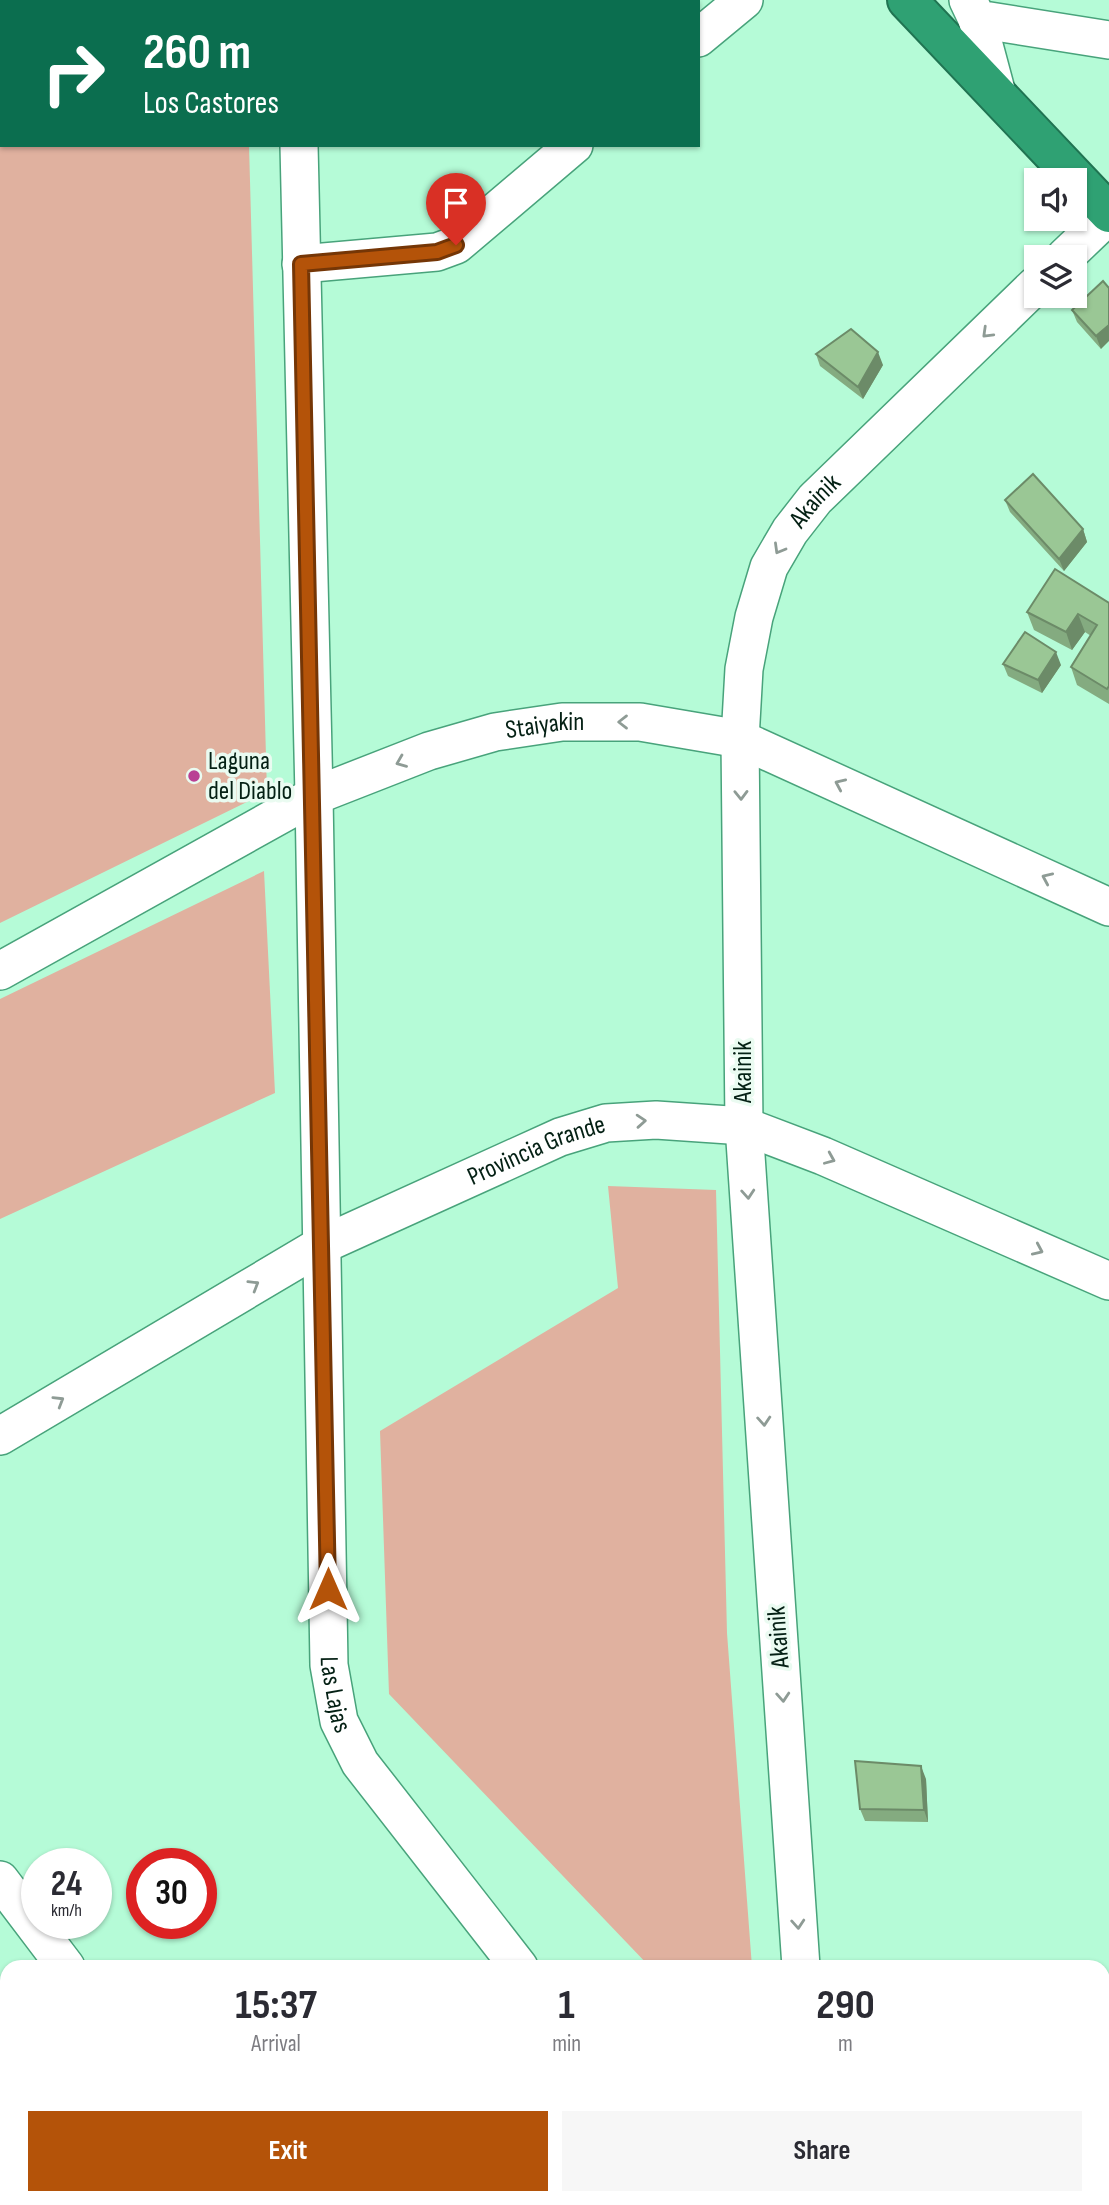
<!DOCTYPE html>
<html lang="en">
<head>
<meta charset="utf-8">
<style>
	body { margin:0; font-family:"Sofia Sans Condensed",sans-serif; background:#f7f7f7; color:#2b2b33; height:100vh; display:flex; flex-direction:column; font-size:26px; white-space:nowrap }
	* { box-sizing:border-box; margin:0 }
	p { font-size:23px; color:#7c7c81 }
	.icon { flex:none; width:38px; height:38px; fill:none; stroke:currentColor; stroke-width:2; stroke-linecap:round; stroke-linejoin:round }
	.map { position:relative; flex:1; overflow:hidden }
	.sheet { position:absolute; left:0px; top:1960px; width:1110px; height:245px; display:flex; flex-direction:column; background:#fff; border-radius:21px 21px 0 0; box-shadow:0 2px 5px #0004 }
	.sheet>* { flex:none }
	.top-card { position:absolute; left:0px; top:0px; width:700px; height:147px; box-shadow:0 2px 5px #0004; background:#0b6e4f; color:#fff; overflow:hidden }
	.tools { position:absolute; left:1024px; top:168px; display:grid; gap:14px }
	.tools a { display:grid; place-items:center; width:63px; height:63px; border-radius:0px; background:#fff; box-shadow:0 2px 5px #0004; font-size:35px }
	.speed { position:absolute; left:21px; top:1848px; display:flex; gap:14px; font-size:35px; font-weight:700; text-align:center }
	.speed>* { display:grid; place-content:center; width:91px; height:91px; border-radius:50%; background:#fff; box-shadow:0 2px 5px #0004; line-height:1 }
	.speed small { font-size:18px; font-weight:400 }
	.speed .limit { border:10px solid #d22; background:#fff; color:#111 }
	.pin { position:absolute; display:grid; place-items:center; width:60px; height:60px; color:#fff; margin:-72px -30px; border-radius:50% 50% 50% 0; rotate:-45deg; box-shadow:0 0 7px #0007 }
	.pin .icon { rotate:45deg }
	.me { position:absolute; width:77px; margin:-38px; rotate:0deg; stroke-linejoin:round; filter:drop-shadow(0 0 5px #0008) }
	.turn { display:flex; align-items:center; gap:24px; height:147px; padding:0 28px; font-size:32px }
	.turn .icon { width:91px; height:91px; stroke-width:2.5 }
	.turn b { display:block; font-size:49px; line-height:60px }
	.eta { display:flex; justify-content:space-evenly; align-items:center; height:119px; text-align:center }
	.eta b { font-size:42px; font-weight:700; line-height:49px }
	.cta { display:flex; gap:14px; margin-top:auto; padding:14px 28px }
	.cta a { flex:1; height:80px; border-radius:0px; background:#b45309; color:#fff; font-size:28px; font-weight:700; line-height:80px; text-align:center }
	.cta a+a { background:#f7f7f7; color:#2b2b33 }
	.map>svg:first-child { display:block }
	.green { fill:#e0b19f }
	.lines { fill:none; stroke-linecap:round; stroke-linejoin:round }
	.street-casing { stroke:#48a37b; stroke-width:40 }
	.highway-casing { stroke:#207452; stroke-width:42 }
	.street { stroke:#fff; stroke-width:37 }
	.highway { stroke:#2fa173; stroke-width:38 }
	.wall { fill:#84ab80 }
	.shaded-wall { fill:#6c8b68 }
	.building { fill:#9ac795; stroke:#6c8b68; stroke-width:2 }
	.oneway { stroke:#8e9b95 }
	.route-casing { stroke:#753606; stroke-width:18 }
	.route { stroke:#b45309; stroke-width:12 }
	.poi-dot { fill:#b94094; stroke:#eafbf1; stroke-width:2.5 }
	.labels { text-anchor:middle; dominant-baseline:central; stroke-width:7; stroke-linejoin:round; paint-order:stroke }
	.street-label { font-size:26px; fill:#042014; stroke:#eafbf1 }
	.poi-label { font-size:26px; fill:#042014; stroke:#eafbf1; text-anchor:start }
</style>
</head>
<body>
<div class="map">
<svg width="1109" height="2205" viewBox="0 0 1109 2205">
	<rect width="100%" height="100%" fill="#b5fbd7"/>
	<path class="green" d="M0 0H245L2 2V145H249L267 792 0 923Z
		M264 871 275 1093 0 1219V999Z
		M608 1186 716 1190 727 1633 752 1967H650L389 1694 380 1431 618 1288Z
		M428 2198H661L666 2205H433Z"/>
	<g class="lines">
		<defs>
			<g id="street">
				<path d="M296 0V2"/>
				<path d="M968 0 977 19 1109 40"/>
				<path d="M977 19 997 94"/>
				<path d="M698 38 744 0"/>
				<path id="s1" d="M299 145 314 796 329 1665 339 1721 360 1763 519 1967"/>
				<path d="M1065 257 1109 215"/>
				<path d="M301 264 437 252 456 245 574 145"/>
				<path id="s2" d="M0 971 314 796 429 751 495 732 562 722H640L740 739 1109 907"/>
				<path id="s3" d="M0 1436 322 1245 560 1137 606 1123 656 1120 744 1126 823 1156 1109 1281"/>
				<path d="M0 1880 66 1967"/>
				<path id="s4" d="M801 1967 744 1126 740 739 744 669 754 617 769 567 790 531 815 499 1036 285"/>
				<path d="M240 2198 246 2205"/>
				<path d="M700 2198 706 2205"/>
				<path d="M801 2205 803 2198"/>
			</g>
			<path id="highway" d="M907 0 1109 213"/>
		</defs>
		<use href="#street" class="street-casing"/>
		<use href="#highway" class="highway-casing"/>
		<use href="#street" class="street"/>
		<use href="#highway" class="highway"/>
	</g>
	<path class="wall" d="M1109 288 1101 349 1077 322 1072 310Z
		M816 354 883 365 863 399 820 366Z
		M1005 500 1083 529 1087 542 1064 571 1010 512Z
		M1109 603V704L1077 685 1071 667 1091 636 1085 632 1072 650 1034 630 1027 612Z
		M1003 664 1061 665 1042 693 1008 676Z
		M926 1779 928 1822 865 1821 860 1809Z"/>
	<path class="shaded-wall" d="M1109 325V341L1101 349 1096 336Z
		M878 352 883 365 863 399 858 387Z
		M1083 529 1087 542 1064 571 1059 559Z
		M1078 614 1085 632 1072 650 1066 632Z
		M1056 652 1061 665 1042 693 1038 680Z
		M921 1766 926 1779 928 1822 924 1810Z"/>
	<path class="building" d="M1103 281 1109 288V325L1096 336 1072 310Z
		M851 329 878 352 858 387 816 354Z
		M1033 474 1083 529 1059 559 1005 500Z
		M1055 569 1109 603V686L1107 689 1071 667 1097 625 1078 614 1066 632 1027 612Z
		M1025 632 1056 652 1038 680 1003 664Z
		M855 1761 921 1766 924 1810 860 1809Z"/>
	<defs><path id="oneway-chevron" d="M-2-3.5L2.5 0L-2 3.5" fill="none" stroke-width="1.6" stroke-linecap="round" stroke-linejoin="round" transform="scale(1.75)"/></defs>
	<g class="oneway">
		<use href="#oneway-chevron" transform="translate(987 333) rotate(136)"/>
		<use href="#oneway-chevron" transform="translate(779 549) rotate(120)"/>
		<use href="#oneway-chevron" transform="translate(623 722) rotate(-180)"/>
		<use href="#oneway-chevron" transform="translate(401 762) rotate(158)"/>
		<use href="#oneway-chevron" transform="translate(840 784) rotate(-156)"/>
		<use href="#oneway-chevron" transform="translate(741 795) rotate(89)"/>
		<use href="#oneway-chevron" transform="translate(1047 878) rotate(-156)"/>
		<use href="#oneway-chevron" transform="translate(641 1121) rotate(-4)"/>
		<use href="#oneway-chevron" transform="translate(830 1159) rotate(23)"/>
		<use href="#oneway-chevron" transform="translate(748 1194) rotate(86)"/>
		<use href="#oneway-chevron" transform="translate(1038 1250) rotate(24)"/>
		<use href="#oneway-chevron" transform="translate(254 1285) rotate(-31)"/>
		<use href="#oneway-chevron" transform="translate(59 1401) rotate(-31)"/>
		<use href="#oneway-chevron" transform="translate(764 1421) rotate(86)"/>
		<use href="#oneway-chevron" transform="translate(783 1697) rotate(86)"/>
		<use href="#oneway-chevron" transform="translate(798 1924) rotate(86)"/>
	</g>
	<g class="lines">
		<defs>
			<path id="route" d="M328 1589 301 264 437 252 456 245"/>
		</defs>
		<use href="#route" class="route-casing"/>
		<use href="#route" class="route"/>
	</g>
	<circle class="poi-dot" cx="194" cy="776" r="7"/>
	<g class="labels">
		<g class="street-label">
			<text stroke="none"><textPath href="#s4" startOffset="1486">Akainik</textPath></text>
			<text stroke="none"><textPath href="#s2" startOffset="602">Staiyakin</textPath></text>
			<text transform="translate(743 1072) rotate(-90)">Akainik</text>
			<text stroke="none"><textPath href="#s3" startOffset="609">Provincia Grande</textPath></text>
			<text transform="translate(779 1637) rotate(-94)">Akainik</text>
			<text stroke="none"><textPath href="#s1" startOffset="1550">Las Lajas</textPath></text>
		</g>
		<g class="poi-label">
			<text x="208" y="761">Laguna<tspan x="208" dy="30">del Diablo</tspan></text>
		</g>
	</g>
</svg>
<div class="tools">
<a><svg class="icon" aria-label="sound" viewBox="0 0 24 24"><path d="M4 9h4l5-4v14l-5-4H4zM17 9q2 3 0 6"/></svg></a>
<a><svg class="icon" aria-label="layers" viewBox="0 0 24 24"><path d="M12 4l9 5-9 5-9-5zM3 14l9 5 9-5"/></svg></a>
</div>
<div class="speed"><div>24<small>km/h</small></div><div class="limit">30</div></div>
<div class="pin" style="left:456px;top:245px;background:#d93025"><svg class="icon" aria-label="arrive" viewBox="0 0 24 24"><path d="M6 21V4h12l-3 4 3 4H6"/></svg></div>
<svg class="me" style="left:328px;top:1589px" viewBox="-20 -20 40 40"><path d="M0-17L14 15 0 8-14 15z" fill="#b45309" stroke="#fff" stroke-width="4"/></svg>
<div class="top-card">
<div class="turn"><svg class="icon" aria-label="right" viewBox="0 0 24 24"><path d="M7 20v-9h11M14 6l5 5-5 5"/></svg><div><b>260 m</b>Los Castores</div></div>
</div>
<section class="sheet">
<div class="eta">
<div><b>15:37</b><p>Arrival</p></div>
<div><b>1</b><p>min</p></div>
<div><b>290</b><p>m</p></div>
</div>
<div class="cta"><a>Exit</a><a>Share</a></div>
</section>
</div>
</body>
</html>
